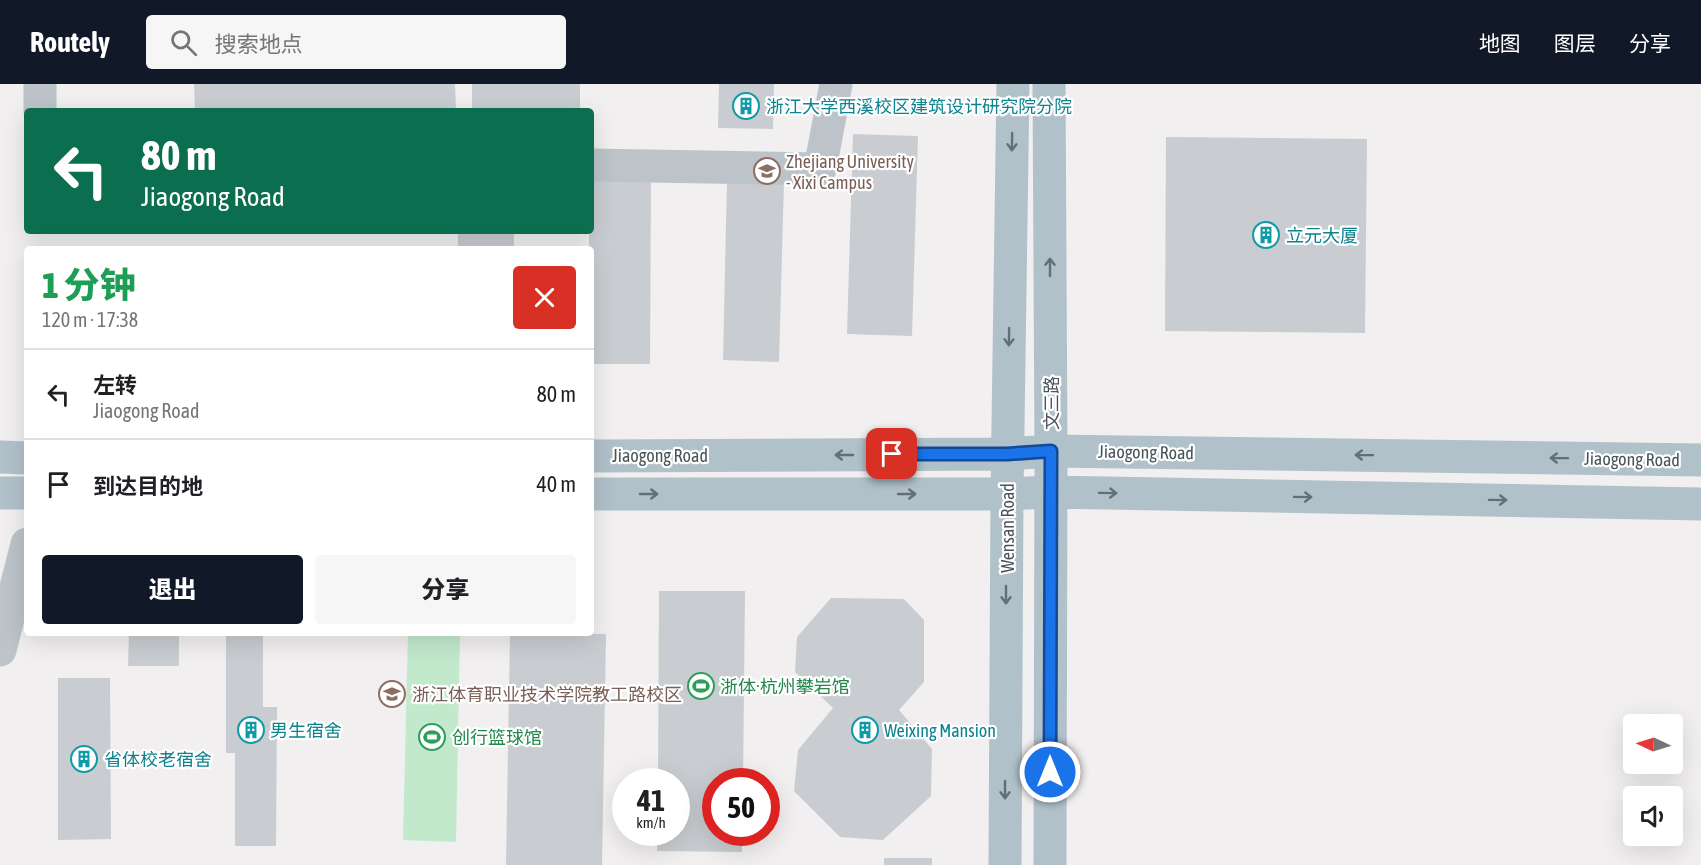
<!DOCTYPE html>
<html lang="zh">
<head>
<meta charset="utf-8">
<style>
	body { margin:0; font-family:"Asap Condensed","Noto Sans SC",sans-serif; background:#f6f6f6; color:#202124; height:100vh; display:flex; flex-direction:column; font-size:22px; white-space:nowrap }
	* { box-sizing:border-box; margin:0 }
	p { font-size:20px; color:#757577 }
	.icon { flex:none; width:33px; height:33px; fill:none; stroke:currentColor; stroke-width:2; stroke-linecap:round; stroke-linejoin:round }
	.map { position:relative; flex:1; overflow:hidden }
	.drawer { position:absolute; left:24px; top:162px; width:570px; height:390px; display:flex; flex-direction:column; background:#fff; border-radius:6px; box-shadow:0 6px 24px #0002 }
	.drawer>* { flex:none }
	.top-card { position:absolute; left:24px; top:24px; width:570px; height:126px; border-radius:6px; box-shadow:0 6px 24px #0002; background:#0b6e4f; color:#fff; overflow:hidden }
	.needle { width:39px; rotate:274deg }
	.tools { position:absolute; left:1623px; top:630px; display:grid; gap:12px }
	.tools a { display:grid; place-items:center; width:60px; height:60px; border-radius:6px; background:#fff; box-shadow:0 6px 24px #0002; font-size:30px }
	.speed { position:absolute; left:612px; top:684px; display:flex; gap:12px; font-size:30px; font-weight:700; text-align:center }
	.speed>* { display:grid; place-content:center; width:78px; height:78px; border-radius:50%; background:#fff; box-shadow:0 6px 24px #0002; line-height:1 }
	.speed small { font-size:15px; font-weight:400 }
	.speed .limit { border:9px solid #d22; background:#fff; color:#111 }
	.pin { position:absolute; display:grid; place-items:center; width:51px; height:51px; color:#fff; margin:-26px; border-radius:12px; box-shadow:0 3px 9px #0006 }
	.me { position:absolute; width:66px; margin:-33px; rotate:0deg; stroke-linejoin:round; filter:drop-shadow(0 0 4px #0008) }
	.turn { display:flex; align-items:center; gap:21px; height:126px; padding:0 18px; font-size:27px }
	.turn .icon { width:78px; height:78px; stroke-width:2.5 }
	.turn b { display:block; font-size:42px; line-height:51px }
	.round { display:grid; place-items:center; flex:none; width:63px; height:63px; border-radius:6px; background:#f6f6f6 }
	.head { display:flex; align-items:center; justify-content:space-between; height:102px; padding:0 18px }
	h1 { font-size:36px; font-weight:800; line-height:45px; color:#1e9e55 }
	.action { display:flex; gap:12px; margin-top:auto; padding:12px 18px }
	.action a { flex:1; height:69px; border-radius:6px; background:#111827; color:#fff; font-size:24px; font-weight:800; line-height:69px; text-align:center }
	.action a+a { background:#f6f6f6; color:#202124 }
	ul { padding:0; list-style:none }
	li { display:flex; align-items:center; gap:18px; height:90px; padding:0 18px; border-top:2px solid #e0e0e0 }
	li div { flex:1 }
	li b { display:block; font-size:22px }
	li em { font-style:normal }
	header { display:flex; align-items:center; gap:36px; box-sizing:border-box; height:84px; padding:0 30px; background:#111827; color:#fff }
	header strong { font-size:28px }
	nav { display:flex; gap:33px; margin-inline-start:auto; font-size:21px }
	.search { width:420px; height:54px; background:#f6f6f6; display:flex; align-items:center; gap:15px; box-sizing:border-box; padding:0 21px; border-radius:6px; color:#757577; font-size:22px }
	.map>svg:first-child { display:block }
	.green { fill:#c2e9cc }
	.building { fill:#c9ccd0 }
	.lines { fill:none; stroke-linecap:round; stroke-linejoin:round }
	.minor { stroke:#bcc4c9; stroke-width:33 }
	.major { stroke:#b1c1ca; stroke-width:33 }
	.oneway { stroke:#636f75 }
	.route-casing { stroke:#114b97; stroke-width:15 }
	.route { stroke:#1a73e8; stroke-width:10 }
	.labels { text-anchor:middle; dominant-baseline:central; stroke-width:4.5; stroke-linejoin:round; paint-order:stroke }
	.culture-label { font-size:18px; fill:#0d838f; stroke:#fff; text-anchor:start }
	.education-label { font-size:18px; fill:#785e54; stroke:#fff; text-anchor:start }
	.street-label { font-size:18px; fill:#495459; stroke:#fff }
	.leisure-label { font-size:18px; fill:#27864d; stroke:#fff; text-anchor:start }
</style>
</head>
<body>
<header>
<strong>Routely</strong>
<div class="search"><svg class="icon" aria-label="search" viewBox="0 0 24 24"><circle cx="10" cy="10" r="6"/><path d="M15 15l6 6"/></svg>搜索地点</div>
<nav><a>地图</a><a>图层</a><a>分享</a></nav>
</header>
<div class="map">
<svg width="1701" height="781" viewBox="0 0 1701 781">
	<rect width="100%" height="100%" fill="#f1efef"/>
	<path class="green" d="M408 549H460L456 758 403 756Z"/>
	<path class="building" d="M194 0H455L456 27H195Z
		M472 0H580V27H472Z
		M719 0H774L773 45 718 44Z
		M853 50 918 52 912 252 847 250Z
		M1166 53 1367 55 1365 249 1165 247Z
		M591 94H651L650 280H591V165H589V147H591Z
		M727 96 784 97 779 278 723 276Z
		M458 147H514V165H458Z
		M659 507H745L743 698H716V748H742V768L657 767V748H676V698H658Z
		M831 514 904 515 924 536V598L899 626 932 665 931 712 883 756 840 753 794 707 798 666 833 624 795 588 797 553Z
		M129 549H179V582H128Z
		M226 549H263V623H277L276 762H235V669H226Z
		M510 549 606 550 602 781H506Z
		M58 594H110L111 755 58 756Z
		M884 774H932V781H884Z"/>
	<g class="lines">
		<path class="minor" d="M40 27V0
			M591 81 820 85 836 0
			M0 566 27 460"/>
		<path class="major" d="M1049 0 1051 367 1050 781
			M591 372 1007 370 1051 367 1701 376
			M0 373 27 374
			M0 409H27
			M591 410H1007L1050 408 1701 420
			M1005 781 1007 410 1013 0"/>
	</g>
	<defs><path id="oneway-shaft" d="M-6 0H5M1.5-3L5.5 0L1.5 3" fill="none" stroke-width="1.6" stroke-linecap="round" stroke-linejoin="round" transform="scale(1.5)"/></defs>
	<g class="oneway">
		<use href="#oneway-shaft" transform="translate(1012 58) rotate(91)"/>
		<use href="#oneway-shaft" transform="translate(1050 183) rotate(-90)"/>
		<use href="#oneway-shaft" transform="translate(1009 253) rotate(91)"/>
		<use href="#oneway-shaft" transform="translate(844 371) rotate(180)"/>
		<use href="#oneway-shaft" transform="translate(1364 371) rotate(-179)"/>
		<use href="#oneway-shaft" transform="translate(1559 374) rotate(-179)"/>
		<use href="#oneway-shaft" transform="translate(1108 409) rotate(1)"/>
		<use href="#oneway-shaft" transform="translate(649 410)"/>
		<use href="#oneway-shaft" transform="translate(907 410)"/>
		<use href="#oneway-shaft" transform="translate(1303 413) rotate(1)"/>
		<use href="#oneway-shaft" transform="translate(1498 416) rotate(1)"/>
		<use href="#oneway-shaft" transform="translate(1006 511) rotate(90)"/>
		<use href="#oneway-shaft" transform="translate(1005 706) rotate(90)"/>
	</g>
	<g class="lines">
		<defs>
			<path id="route" d="M892 370H1007L1051 367 1050 688"/>
		</defs>
		<use href="#route" class="route-casing"/>
		<use href="#route" class="route"/>
	</g>
	<defs>
		<symbol id="building-ring" viewBox="-11 -11 22 22"><circle r="9.5" fill="#fff" stroke="#0f9aa8" stroke-width="1.5"/><path d="M-4-6H4V6H1V3H-1V6H-4ZM-2.5-4.3h1.7v1.8h-1.7ZM.8-4.3h1.7v1.8H.8ZM-2.5-1h1.7V.8h-1.7ZM.8-1h1.7V.8H.8Z" fill="#0f9aa8"/></symbol>
		<symbol id="university-ring" viewBox="-11 -11 22 22"><circle r="9.5" fill="#fff" stroke="#8d6e63" stroke-width="1.5"/><path d="M0-5L7-2L0 1L-7-2ZM-4 1L0 2.5L4 1V4Q0 6-4 4Z" fill="#8d6e63"/></symbol>
		<symbol id="stadium-ring" viewBox="-11 -11 22 22"><circle r="9.5" fill="#fff" stroke="#2e9e5b" stroke-width="1.5"/><path d="M0-5a6.5 5 0 1 0 0 10a6.5 5 0 1 0 0-10ZM-3.5-1.8h7v3.6h-7Z" fill="#2e9e5b"/></symbol>
		<symbol id="school-ring" viewBox="-11 -11 22 22"><circle r="9.5" fill="#fff" stroke="#8d6e63" stroke-width="1.5"/><path d="M0-5L7-2L0 1L-7-2ZM-4 1L0 2.5L4 1V4Q0 6-4 4Z" fill="#8d6e63"/></symbol>
	</defs>
	<g fill-rule="evenodd">
		<use href="#building-ring" x="731" y="7" width="30" height="30"/>
		<use href="#university-ring" x="752" y="72" width="30" height="30"/>
		<use href="#building-ring" x="1251" y="136" width="30" height="30"/>
		<use href="#stadium-ring" x="686" y="587" width="30" height="30"/>
		<use href="#school-ring" x="377" y="595" width="30" height="30"/>
		<use href="#building-ring" x="236" y="631" width="30" height="30"/>
		<use href="#building-ring" x="850" y="631" width="30" height="30"/>
		<use href="#stadium-ring" x="417" y="638" width="30" height="30"/>
		<use href="#building-ring" x="69" y="660" width="30" height="30"/>
	</g>
	<g class="labels">
		<g class="culture-label">
			<text x="766" y="22">浙江大学西溪校区建筑设计研究院分院</text>
			<text x="1286" y="151">立元大厦</text>
			<text x="270" y="646">男生宿舍</text>
			<text x="884" y="646">Weixing Mansion</text>
			<text x="104" y="675">省体校老宿舍</text>
		</g>
		<g class="education-label">
			<text x="786" y="77">Zhejiang University<tspan x="786" dy="21">- Xixi Campus</tspan></text>
			<text x="412" y="610">浙江体育职业技术学院教工路校区</text>
		</g>
		<g class="street-label">
			<text transform="translate(1051 319) rotate(-90)">文三路</text>
			<text transform="translate(1146 368) rotate(1)">Jiaogong Road</text>
			<text x="660" y="371">Jiaogong Road</text>
			<text transform="translate(1632 375) rotate(1)">Jiaogong Road</text>
			<text transform="translate(1007 444) rotate(-90)">Wensan Road</text>
		</g>
		<g class="leisure-label">
			<text x="720" y="602">浙体·杭州攀岩馆</text>
			<text x="452" y="653">创行篮球馆</text>
		</g>
	</g>
</svg>
<div class="tools">
<a><svg class="needle" viewBox="-14 -14 28 28"><path d="M0-13l5 13h-10z" fill="#e53935"/><path d="M0 13l5-13h-10z" fill="#757577"/></svg></a>
<a><svg class="icon" aria-label="sound" viewBox="0 0 24 24"><path d="M4 9h4l5-4v14l-5-4H4zM17 9q2 3 0 6"/></svg></a>
</div>
<div class="speed"><div>41<small>km/h</small></div><div class="limit">50</div></div>
<div class="pin" style="left:892px;top:370px;background:#d93025"><svg class="icon" aria-label="arrive" viewBox="0 0 24 24"><path d="M6 21V4h12l-3 4 3 4H6"/></svg></div>
<svg class="me" style="left:1050px;top:688px" viewBox="-20 -20 40 40"><circle r="17" fill="#1a73e8" stroke="#fff" stroke-width="3"/><path d="M0-11L8 9 0 5-8 9z" fill="#fff"/></svg>
<div class="top-card">
<div class="turn"><svg class="icon" aria-label="left" viewBox="0 0 24 24"><path d="M17 20v-9H6M10 6l-5 5 5 5"/></svg><div><b>80 m</b>Jiaogong Road</div></div>
</div>
<section class="drawer">
<div class="head"><div><h1>1 分钟</h1><p>120 m · 17:38</p></div><a class="round" style="background:#d93025;color:#fff"><svg class="icon" aria-label="close" viewBox="0 0 24 24"><path d="M6 6l12 12M18 6L6 18"/></svg></a></div>
<ul>
<li><svg class="icon" aria-label="left" viewBox="0 0 24 24"><path d="M17 20v-9H6M10 6l-5 5 5 5"/></svg><div><b>左转</b><p>Jiaogong Road</p></div><em>80 m</em></li>
<li><svg class="icon" aria-label="arrive" viewBox="0 0 24 24"><path d="M6 21V4h12l-3 4 3 4H6"/></svg><div><b>到达目的地</b></div><em>40 m</em></li>
</ul>
<div class="action"><a>退出</a><a>分享</a></div>
</section>
</div>
</body>
</html>
